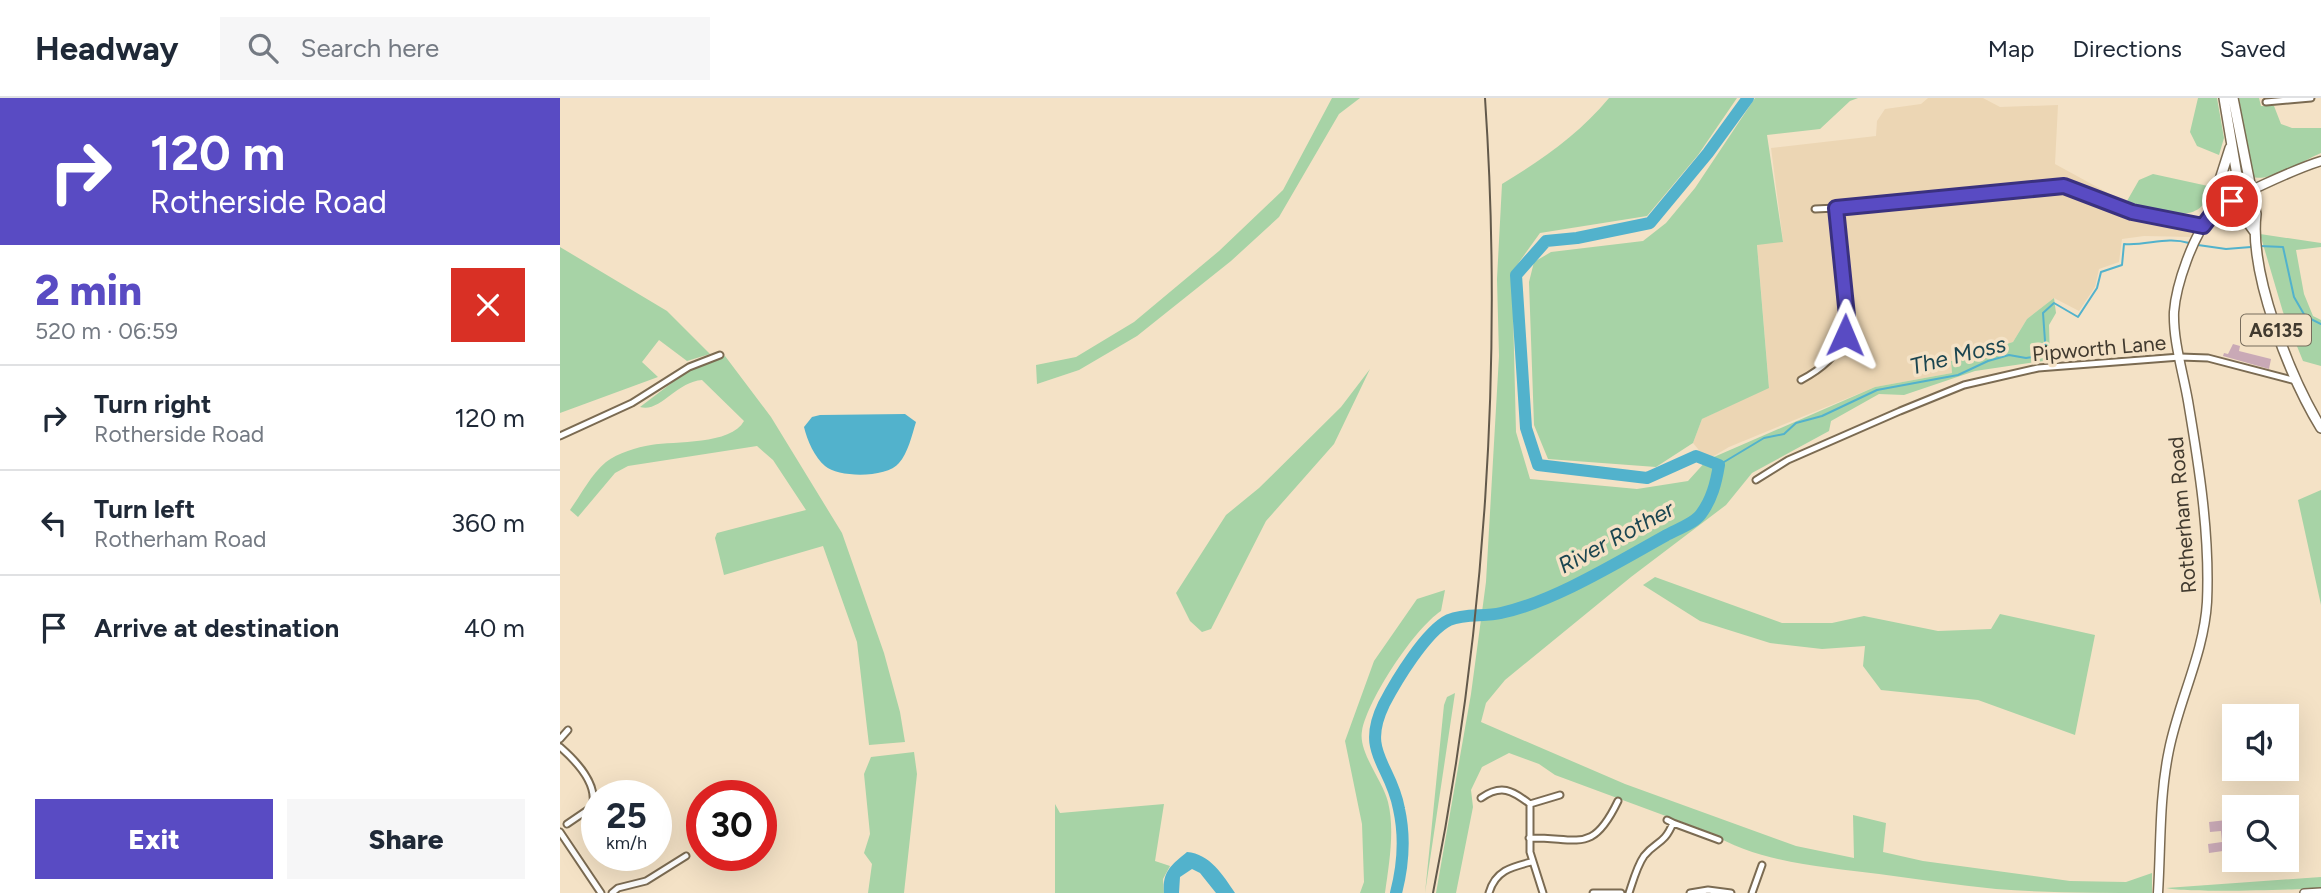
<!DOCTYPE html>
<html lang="en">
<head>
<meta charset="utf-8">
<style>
	body { margin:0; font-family:Figtree,sans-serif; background:#f6f6f7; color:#1f2937; height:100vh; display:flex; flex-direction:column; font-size:26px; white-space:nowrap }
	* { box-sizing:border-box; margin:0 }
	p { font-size:23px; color:#747a83 }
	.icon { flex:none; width:38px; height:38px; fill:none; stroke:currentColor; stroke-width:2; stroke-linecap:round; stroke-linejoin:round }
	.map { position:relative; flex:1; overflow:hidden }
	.drawer { display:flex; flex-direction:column; background:#fff; width:560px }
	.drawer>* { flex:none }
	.banner { background:#594bc3; color:#fff; overflow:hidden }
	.buttons { position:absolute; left:1662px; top:606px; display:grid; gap:14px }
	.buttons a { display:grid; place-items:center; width:77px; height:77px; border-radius:0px; background:#fff; box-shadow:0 7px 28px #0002; font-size:35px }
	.speed { position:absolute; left:21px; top:682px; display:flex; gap:14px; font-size:35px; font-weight:700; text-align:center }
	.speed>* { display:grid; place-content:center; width:91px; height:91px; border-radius:50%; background:#fff; box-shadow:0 7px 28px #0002; line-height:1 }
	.speed small { font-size:18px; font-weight:400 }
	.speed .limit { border:10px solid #d22; background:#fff; color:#111 }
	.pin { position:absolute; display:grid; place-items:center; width:60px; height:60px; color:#fff; margin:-30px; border:4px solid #fff; border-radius:50%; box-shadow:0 2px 7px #0007 }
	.me { position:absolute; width:77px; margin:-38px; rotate:1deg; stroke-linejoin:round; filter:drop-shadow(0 0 5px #0008) }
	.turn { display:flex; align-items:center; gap:24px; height:147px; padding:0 35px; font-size:32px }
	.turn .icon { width:91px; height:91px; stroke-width:2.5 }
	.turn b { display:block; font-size:49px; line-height:60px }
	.round { display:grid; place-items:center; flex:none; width:74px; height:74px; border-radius:0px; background:#f6f6f7 }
	.summary { display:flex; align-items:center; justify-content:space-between; height:119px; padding:0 35px }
	h1 { font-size:42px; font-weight:800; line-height:52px; color:#594bc3 }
	.action { display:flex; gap:14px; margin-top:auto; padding:14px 35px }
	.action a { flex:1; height:80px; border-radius:0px; background:#594bc3; color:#fff; font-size:28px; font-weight:800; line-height:80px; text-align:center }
	.action a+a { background:#f6f6f7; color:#1f2937 }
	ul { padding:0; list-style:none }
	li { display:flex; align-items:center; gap:21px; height:105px; padding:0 35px; border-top:2px solid #e0e1e3 }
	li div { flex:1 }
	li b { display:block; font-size:26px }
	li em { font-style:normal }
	header { display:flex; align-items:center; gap:42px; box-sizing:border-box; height:98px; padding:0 35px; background:#fff; border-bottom:2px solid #e0e1e3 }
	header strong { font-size:33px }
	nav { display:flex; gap:38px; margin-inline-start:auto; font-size:24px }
	.search { width:490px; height:63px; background:#f6f6f7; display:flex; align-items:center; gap:18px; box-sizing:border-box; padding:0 24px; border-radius:0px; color:#747a83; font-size:26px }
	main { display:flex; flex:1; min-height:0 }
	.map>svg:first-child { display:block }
	.built { fill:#ecd6b4 }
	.green { fill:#a7d3a6 }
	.water { fill:#52b2cc }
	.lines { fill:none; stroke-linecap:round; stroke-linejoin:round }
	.stream { stroke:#52b2cc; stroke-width:2 }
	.river { stroke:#52b2cc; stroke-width:12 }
	.building { fill:#c9a9b6 }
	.minor-casing { stroke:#7b6b52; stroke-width:9 }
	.tertiary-casing { stroke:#7b6b52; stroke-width:10 }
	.secondary-casing { stroke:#7b6b52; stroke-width:11 }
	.primary-casing { stroke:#7b6b52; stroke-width:12 }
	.minor { stroke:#fff; stroke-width:5 }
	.tertiary { stroke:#fff; stroke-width:7 }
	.secondary { stroke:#fff; stroke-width:8 }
	.primary { stroke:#fff; stroke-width:9 }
	.rail { stroke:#62594b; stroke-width:2 }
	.route-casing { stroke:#3a317f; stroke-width:18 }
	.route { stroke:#594bc3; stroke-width:12 }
	.labels { text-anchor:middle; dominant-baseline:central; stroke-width:7; stroke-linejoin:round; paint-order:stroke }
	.shield { fill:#f4e2c6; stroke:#776c5c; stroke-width:2 }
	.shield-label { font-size:19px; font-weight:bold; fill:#413a2f }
	.street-label { font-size:21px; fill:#413a2f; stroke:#f4e2c6 }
	.water-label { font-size:23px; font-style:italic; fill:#1a4550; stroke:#f4e2c6 }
</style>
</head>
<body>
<header>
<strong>Headway</strong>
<div class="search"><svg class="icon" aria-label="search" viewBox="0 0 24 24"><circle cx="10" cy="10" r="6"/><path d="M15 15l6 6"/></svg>Search here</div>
<nav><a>Map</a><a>Directions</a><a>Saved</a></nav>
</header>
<main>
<section class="drawer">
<div class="banner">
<div class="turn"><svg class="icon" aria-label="right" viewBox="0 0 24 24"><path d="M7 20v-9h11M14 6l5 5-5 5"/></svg><div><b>120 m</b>Rotherside Road</div></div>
</div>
<div class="summary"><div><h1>2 min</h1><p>520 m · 06:59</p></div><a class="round" style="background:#d93025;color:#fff"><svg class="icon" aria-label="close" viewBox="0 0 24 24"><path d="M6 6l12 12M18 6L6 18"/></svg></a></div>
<ul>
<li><svg class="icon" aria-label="right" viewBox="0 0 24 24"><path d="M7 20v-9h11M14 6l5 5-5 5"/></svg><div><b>Turn right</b><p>Rotherside Road</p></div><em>120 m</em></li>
<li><svg class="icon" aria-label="left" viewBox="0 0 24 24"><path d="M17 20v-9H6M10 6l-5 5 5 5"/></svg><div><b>Turn left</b><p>Rotherham Road</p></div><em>360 m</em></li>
<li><svg class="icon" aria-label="arrive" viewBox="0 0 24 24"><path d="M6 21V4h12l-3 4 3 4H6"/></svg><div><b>Arrive at destination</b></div><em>40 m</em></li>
</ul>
<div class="action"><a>Exit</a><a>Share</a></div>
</section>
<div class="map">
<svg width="1761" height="795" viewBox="0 0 1761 795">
	<rect width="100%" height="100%" fill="#f4e2c6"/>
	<path class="built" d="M1368 0H1423L1440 9 1498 7 1495 66 1559 101 1568 113 1592 123 1636 131 1633 139 1584 138 1562 141 1559 164 1539 171 1535 189 1519 213 1494 200 1467 221 1453 244 1391 263 1392 275 1315 289 1169 349 1147 362 1133 345 1142 321 1209 289 1197 146 1223 143 1211 50 1316 38 1317 23 1325 11 1361 6Z"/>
	<path class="green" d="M772 0H800L779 16 719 119 671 163 577 238 519 272 477 286 476 267 516 259 574 224 659 153 723 92Z
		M1049 0H1177L1138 57 1087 118 980 135 952 174 956 334 970 381 1077 391 1128 383 1147 362 1315 289 1392 275 1391 263 1453 244 1467 221 1494 200 1496 215 1489 227 1490 262 1415 273 1344 297 1319 296 1271 323 1269 333 1192 375 1166 407 1071 479 945 582 926 605 921 624 1065 686 1236 748 1294 760 1293 717 1326 725 1323 754 1363 763 1510 783 1566 784 1592 775V795C1540 795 1488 795 1436 791 1397 787 1358 781 1319 776 1262 769 1199 765 1149 734L995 677 979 666 949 655 922 669 911 692 913 709 896 795H876L911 596 926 484 939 258 937 181 942 86C982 62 1019 36 1049 0Z
		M1195 0H1298L1290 3 1260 31 1207 37 1223 144 1197 147 1209 290 1142 321 1133 345 1096 369 988 361 974 327 969 184 974 164 991 154 1083 143 1106 125 1135 90Z
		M1638 0H1657L1664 40 1659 57 1637 48 1630 34Z
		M1679 0H1699L1701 8H1714L1721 26 1732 30H1761V55C1742 63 1711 84 1692 79Z
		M1593 76 1648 88C1648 133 1592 112 1567 103L1579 82Z
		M1700 136 1761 145V149L1736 152 1744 196 1753 218 1761 222V268L1743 263 1723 214Z
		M0 149 107 213 150 256 127 263 99 242 82 264 98 279 0 315Z
		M165 258 211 319 282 435 324 555 340 614 345 644 309 647 297 544 263 448 164 477 155 440 157 435 246 412 213 362 197 348 68 368 55 375 18 419 10 412C20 398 32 375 46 364 58 355 77 349 91 347 115 343 171 347 184 323L142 282C116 284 100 315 80 309L130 271Z
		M810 271 774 346 706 423 651 531 642 534 630 523 616 495 666 417 699 390 781 309Z
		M1761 392V507L1738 402Z
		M1095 479 1222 525H1272L1304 518 1378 533 1431 531 1440 516 1535 537 1515 637 1418 602 1321 592 1303 568 1305 548 1262 551 1210 545 1140 523 1083 487Z
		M885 492 881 513C854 531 808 601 802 633 798 654 823 683 828 704 835 732 829 767 825 795H800L804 784 802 726 785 643 814 563 857 501Z
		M895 595 865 795 884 607 887 599Z
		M354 654 357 676 344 795H308L312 766 304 755 310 736 304 676 311 659Z
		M495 706 500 715 604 706 595 763 610 768 603 781 604 795H495Z
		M1761 779V790C1731 792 1627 795 1606 790Z"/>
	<path class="water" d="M345 316 356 324C352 337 348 355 339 365 327 380 279 380 265 368 255 360 247 342 244 329L252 319 260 317Z
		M627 754C650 756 663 777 675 795H656L640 775 632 771 620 779 619 795H604C602 774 611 767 627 754Z"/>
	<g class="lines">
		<path class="stream" d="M1638 147 1666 151 1691 149
			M1700 148 1723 149 1734 199 1745 218 1761 226
			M1159 367 1204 340 1224 336 1236 325 1262 318 1317 292 1398 277 1428 263 1449 257 1466 260 1486 257 1483 215 1494 205 1518 219 1537 190 1541 174 1562 167 1564 146C1587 148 1606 138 1629 145"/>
		<path class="river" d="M836 795C843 768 845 738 839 711 831 666 800 655 824 606 836 583 866 533 889 522 905 515 925 519 941 515 993 504 1058 464 1105 438 1115 432 1134 426 1141 416 1152 401 1156 385 1159 367L1136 358 1087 380 978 367 966 330 956 177 986 143 1017 140 1090 125 1148 55 1188 0"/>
	</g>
	<path class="building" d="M1673 246 1680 248 1679 253 1711 261 1709 271 1663 258 1664 255 1668 256Z
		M1667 722 1672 759 1663 760V753L1649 755 1648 746 1662 744 1661 733 1650 734 1649 724Z"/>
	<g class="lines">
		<defs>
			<path id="minor" d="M1706 4 1751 0
				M1255 111 1276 110
				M1241 282C1258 273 1276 260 1283 241 1294 214 1279 141 1276 110L1504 88 1572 114 1643 128
				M0 338 72 305 129 269 160 257
				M1196 382 1228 362 1340 313 1404 287 1478 270 1620 259 1648 260 1736 283
				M0 641 8 632
				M0 649C16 663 39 686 32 709L7 726
				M921 700C941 686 952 692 970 706
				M970 706V754L983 795
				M970 706 1000 697
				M1113 725 1159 742
				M0 734 41 795
				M969 740C1019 739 1032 757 1058 703
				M52 795 58 790 86 783 126 758
				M929 795C935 773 951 769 971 764
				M1033 795H1061
				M1069 795C1073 783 1077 768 1084 758 1096 743 1104 747 1113 725L1107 722
				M1130 795 1148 792 1171 795
				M1192 795 1202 767"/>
			<path id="tertiary" d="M1744 795 1761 794"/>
			<path id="secondary" d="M1598 795C1601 747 1599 700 1609 652 1619 602 1644 555 1647 504 1650 437 1639 368 1628 303 1623 274 1613 243 1614 214 1616 187 1633 137 1652 116 1664 102 1741 69 1761 63"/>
			<path id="primary" d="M1664 0 1684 119 1694 133
				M1673 0 1696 116C1689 176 1730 279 1761 330
				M1647 122 1670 50"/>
		</defs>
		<use href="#minor" class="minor-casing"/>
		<use href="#tertiary" class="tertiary-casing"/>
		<use href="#secondary" class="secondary-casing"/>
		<use href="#primary" class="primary-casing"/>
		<use href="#minor" class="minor"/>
		<use href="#tertiary" class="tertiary"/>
		<use href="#secondary" class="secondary"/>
		<use href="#primary" class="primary"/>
		<path class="rail" d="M873 795C925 535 943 265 925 0"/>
	</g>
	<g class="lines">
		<defs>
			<path id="route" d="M1285 237 1287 218 1276 110 1504 88 1572 114 1643 128 1656 111 1672 103"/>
		</defs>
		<use href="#route" class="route-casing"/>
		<use href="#route" class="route"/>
	</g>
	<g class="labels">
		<rect class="shield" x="1681" y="216.5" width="70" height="31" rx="5"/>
		<g class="shield-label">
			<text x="1716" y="232">A6135</text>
		</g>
		<g class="street-label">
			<text transform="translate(1539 250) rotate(-5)">Pipworth Lane</text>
			<text transform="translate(1622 417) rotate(-95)">Rotherham Road</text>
		</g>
		<g class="water-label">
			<text transform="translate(1398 257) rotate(-14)">The Moss</text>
			<text transform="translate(1056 439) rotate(-28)">River Rother</text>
		</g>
	</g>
</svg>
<div class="buttons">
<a><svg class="icon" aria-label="sound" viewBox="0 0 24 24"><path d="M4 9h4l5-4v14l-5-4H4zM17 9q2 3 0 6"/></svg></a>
<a><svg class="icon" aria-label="search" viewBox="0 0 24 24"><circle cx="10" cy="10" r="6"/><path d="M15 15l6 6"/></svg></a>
</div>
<div class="speed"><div>25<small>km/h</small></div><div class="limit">30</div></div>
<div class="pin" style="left:1672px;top:103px;background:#d93025"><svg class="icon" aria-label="arrive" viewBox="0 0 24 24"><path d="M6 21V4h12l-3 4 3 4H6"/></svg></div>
<svg class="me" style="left:1285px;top:237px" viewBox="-20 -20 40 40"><path d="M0-17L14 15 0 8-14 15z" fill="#594bc3" stroke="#fff" stroke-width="4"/></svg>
</div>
</main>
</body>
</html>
